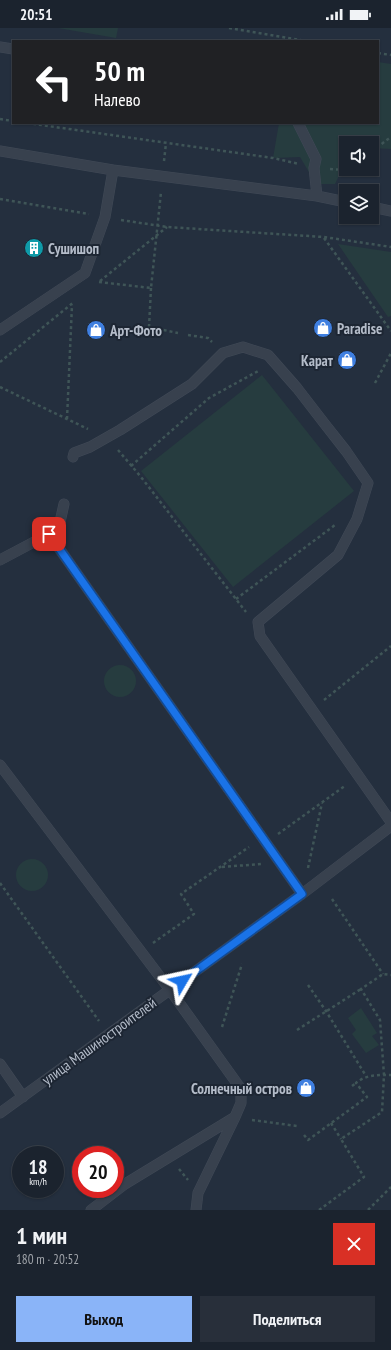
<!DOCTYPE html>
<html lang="ru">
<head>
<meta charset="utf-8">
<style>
	body { margin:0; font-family:"PT Sans Narrow",sans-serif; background:#282f3a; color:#f1f3f6; height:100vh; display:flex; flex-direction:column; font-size:15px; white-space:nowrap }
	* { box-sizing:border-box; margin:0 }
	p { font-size:13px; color:#a0a4aa }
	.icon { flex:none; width:22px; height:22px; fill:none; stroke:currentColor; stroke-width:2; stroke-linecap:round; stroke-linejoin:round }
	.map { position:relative; height:1182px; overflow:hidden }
	.sheet { display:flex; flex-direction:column; background:#1b232e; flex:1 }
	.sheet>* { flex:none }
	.hud { position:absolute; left:12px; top:12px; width:367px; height:84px; border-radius:0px; box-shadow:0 1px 3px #0004,0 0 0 1px #39404a; background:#202124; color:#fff; overflow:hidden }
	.buttons { position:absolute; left:339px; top:108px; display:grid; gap:8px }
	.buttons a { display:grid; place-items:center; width:40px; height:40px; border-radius:0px; background:#1b232e; box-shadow:0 1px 3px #0004,0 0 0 1px #39404a; font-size:20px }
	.speed { position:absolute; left:12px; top:1118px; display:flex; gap:8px; font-size:20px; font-weight:700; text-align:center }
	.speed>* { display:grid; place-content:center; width:52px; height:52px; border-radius:50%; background:#1b232e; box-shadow:0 1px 3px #0004,0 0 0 1px #39404a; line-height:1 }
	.speed small { font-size:10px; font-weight:400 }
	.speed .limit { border:6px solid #d22; background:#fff; color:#111 }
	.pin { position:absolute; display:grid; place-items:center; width:34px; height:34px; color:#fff; margin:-17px; border-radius:8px; box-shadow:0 2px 6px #0006 }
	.me { position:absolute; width:44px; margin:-22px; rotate:54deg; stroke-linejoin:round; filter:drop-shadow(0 0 3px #0008) }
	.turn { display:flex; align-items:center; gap:14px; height:84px; padding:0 16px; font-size:18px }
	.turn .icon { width:52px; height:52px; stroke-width:2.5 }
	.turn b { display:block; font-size:28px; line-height:34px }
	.round { display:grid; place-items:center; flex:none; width:42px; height:42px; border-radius:0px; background:#282f3a }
	.head { display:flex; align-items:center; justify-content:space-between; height:68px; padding:0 16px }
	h1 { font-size:24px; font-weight:700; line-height:30px }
	.primary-button { display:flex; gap:8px; margin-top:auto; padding:8px 16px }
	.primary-button a { flex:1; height:46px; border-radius:0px; background:#8ab4f8; color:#111; font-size:16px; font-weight:700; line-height:46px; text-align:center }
	.primary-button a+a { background:#282f3a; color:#f1f3f6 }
	.status { display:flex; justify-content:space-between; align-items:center; height:28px; padding:0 20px; background:#1b232e; direction:ltr }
	.status svg { height:11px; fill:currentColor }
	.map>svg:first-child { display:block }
	.green { fill:#263c3f }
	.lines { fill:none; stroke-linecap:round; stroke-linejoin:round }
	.lane-casing { stroke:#414a57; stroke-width:11 }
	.path { stroke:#3f5557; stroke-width:2.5; stroke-dasharray:3 3; stroke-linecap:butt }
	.lane { stroke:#38414e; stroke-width:10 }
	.route-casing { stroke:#114b97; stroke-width:10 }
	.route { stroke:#1a73e8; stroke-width:7 }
	.labels { text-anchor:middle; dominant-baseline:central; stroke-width:4; stroke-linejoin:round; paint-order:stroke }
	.poi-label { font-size:15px; font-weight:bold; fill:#b4bcc9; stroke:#1d2633; text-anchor:start }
	.street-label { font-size:15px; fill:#b4bcc9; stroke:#1d2633 }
</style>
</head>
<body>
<div class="status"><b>20:51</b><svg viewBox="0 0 49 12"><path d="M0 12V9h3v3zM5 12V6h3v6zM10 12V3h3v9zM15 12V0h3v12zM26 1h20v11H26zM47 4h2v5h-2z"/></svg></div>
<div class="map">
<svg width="391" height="1182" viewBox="0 0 391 1182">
	<rect width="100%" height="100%" fill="#242f3e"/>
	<path class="green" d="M58 0H118L116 10Z
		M378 34 391 36V121L372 120V115H346V133L335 156H316L300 129 273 130 279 95H378Z
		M338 216 391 224V288L388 289Z
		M262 347 354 463 233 559 141 443Z
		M104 653a16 16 0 1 1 32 0a16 16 0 1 1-32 0Z
		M16 847a16 16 0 1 1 32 0a16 16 0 1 1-32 0Z
		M361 980 377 1005 372 1008 379 1017 366 1025 352 1006 356 1002 348 990Z"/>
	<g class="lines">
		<defs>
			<path id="lane" d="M0 19 13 21
				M298 95 316 131 314 140 317 168
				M0 123 113 142 317 168 346 174
				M372 179 391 183
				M0 302 85 245 105 189 113 142
				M73 429 74 425 90 419 120 402 192 356 223 325 243 319 268 327 297 360 324 395 346 423 368 455 357 491 338 527 258 594 260 608 391 794
				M49 506 302 866
				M0 532 49 506 60 494 64 476
				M0 737 170 962 241 1061V1075L235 1089 198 1165 196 1182
				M0 1036 23 1069
				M0 1085 302 866 391 798
				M91 1182 125 1156 235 1089"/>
		</defs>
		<use href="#lane" class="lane-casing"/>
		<path class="path" d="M229 0 306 13
			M378 25 391 27
			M0 91 13 93
			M27 95 273 130 299 136
			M372 123 391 109
			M164 133 166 115
			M330 141 345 142 347 141
			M0 171 89 186
			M121 192 167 199 324 209 391 219
			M324 210 391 303
			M100 253 167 199
			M99 254 151 260 161 164
			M151 260 149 299 178 305
			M188 307 208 310 212 314
			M0 334 74 274
			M375 355 391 325
			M0 359 88 401
			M67 391 72 277
			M118 422 141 449 246 584
			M131 438 209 370 260 342
			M236 571 335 497
			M324 672 391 618
			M278 806 346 757
			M222 839 261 836
			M308 840 322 775
			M0 855 99 993
			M332 871 383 946
			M153 915 194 886 181 866 249 819
			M308 957 326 983 366 1048
			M222 999 242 936
			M297 1002 361 961
			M352 1058 356 1055
			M252 1092 297 1098
			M331 1095 341 1111
			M304 1107 308 1112 367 1069 356 1055C367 1046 378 1047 391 1047
			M179 1141 188 1152
			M319 1182 364 1149 341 1111 382 1084 384 1047 380 992 361 961 383 946 391 947
			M368 1182 391 1159"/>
		<use href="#lane" class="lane"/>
	</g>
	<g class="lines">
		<defs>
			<path id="route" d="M49 506 302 866 182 953"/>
		</defs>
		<use href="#route" class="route-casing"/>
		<use href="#route" class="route"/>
	</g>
	<defs>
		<symbol id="building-disc" viewBox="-11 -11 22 22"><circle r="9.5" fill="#0f9aa8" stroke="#1d2633"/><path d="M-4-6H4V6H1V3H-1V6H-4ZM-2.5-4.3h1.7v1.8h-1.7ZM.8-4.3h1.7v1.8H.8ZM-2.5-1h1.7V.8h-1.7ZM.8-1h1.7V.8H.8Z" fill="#fff"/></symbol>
		<symbol id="shop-disc" viewBox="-11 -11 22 22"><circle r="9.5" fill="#3f7fe0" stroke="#1d2633"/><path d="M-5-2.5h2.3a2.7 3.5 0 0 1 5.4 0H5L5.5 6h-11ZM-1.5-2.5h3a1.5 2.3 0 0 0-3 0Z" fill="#fff"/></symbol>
	</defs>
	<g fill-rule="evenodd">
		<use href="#building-disc" x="23" y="209" width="22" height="22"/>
		<use href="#shop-disc" x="312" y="289" width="22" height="22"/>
		<use href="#shop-disc" x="85" y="291" width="22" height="22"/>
		<use href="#shop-disc" x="336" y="321" width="22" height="22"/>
		<use href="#shop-disc" x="295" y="1049" width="22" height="22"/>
	</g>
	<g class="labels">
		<g class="poi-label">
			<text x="48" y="220">Сушишоп</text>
			<text x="337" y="300">Paradise</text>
			<text x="110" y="302">Арт-Фото</text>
			<text x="333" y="332" text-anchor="end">Карат</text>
			<text x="292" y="1060" text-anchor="end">Солнечный остров</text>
		</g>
		<g class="street-label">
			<text transform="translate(99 1013) rotate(-36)">улица Машиностроителей</text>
		</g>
	</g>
</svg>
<div class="buttons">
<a><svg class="icon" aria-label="sound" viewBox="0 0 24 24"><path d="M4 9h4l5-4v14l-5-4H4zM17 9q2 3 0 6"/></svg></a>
<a><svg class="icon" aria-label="layers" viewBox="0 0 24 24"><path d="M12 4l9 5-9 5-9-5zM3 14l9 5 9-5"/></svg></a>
</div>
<div class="speed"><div>18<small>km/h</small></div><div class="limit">20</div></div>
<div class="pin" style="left:49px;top:506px;background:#d93025"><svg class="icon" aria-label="arrive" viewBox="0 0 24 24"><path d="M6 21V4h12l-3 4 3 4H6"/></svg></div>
<svg class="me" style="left:182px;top:953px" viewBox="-20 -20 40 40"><path d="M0-17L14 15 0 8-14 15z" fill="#1a73e8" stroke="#fff" stroke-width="4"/></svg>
<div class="hud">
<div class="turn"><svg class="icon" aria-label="left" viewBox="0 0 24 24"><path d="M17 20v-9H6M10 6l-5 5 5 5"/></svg><div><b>50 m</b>Налево</div></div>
</div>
</div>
<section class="sheet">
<div class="head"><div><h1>1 мин</h1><p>180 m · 20:52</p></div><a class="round" style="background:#d93025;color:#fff"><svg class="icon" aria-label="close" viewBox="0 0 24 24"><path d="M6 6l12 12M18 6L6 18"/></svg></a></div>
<div class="primary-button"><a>Выход</a><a>Поделиться</a></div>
</section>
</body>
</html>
